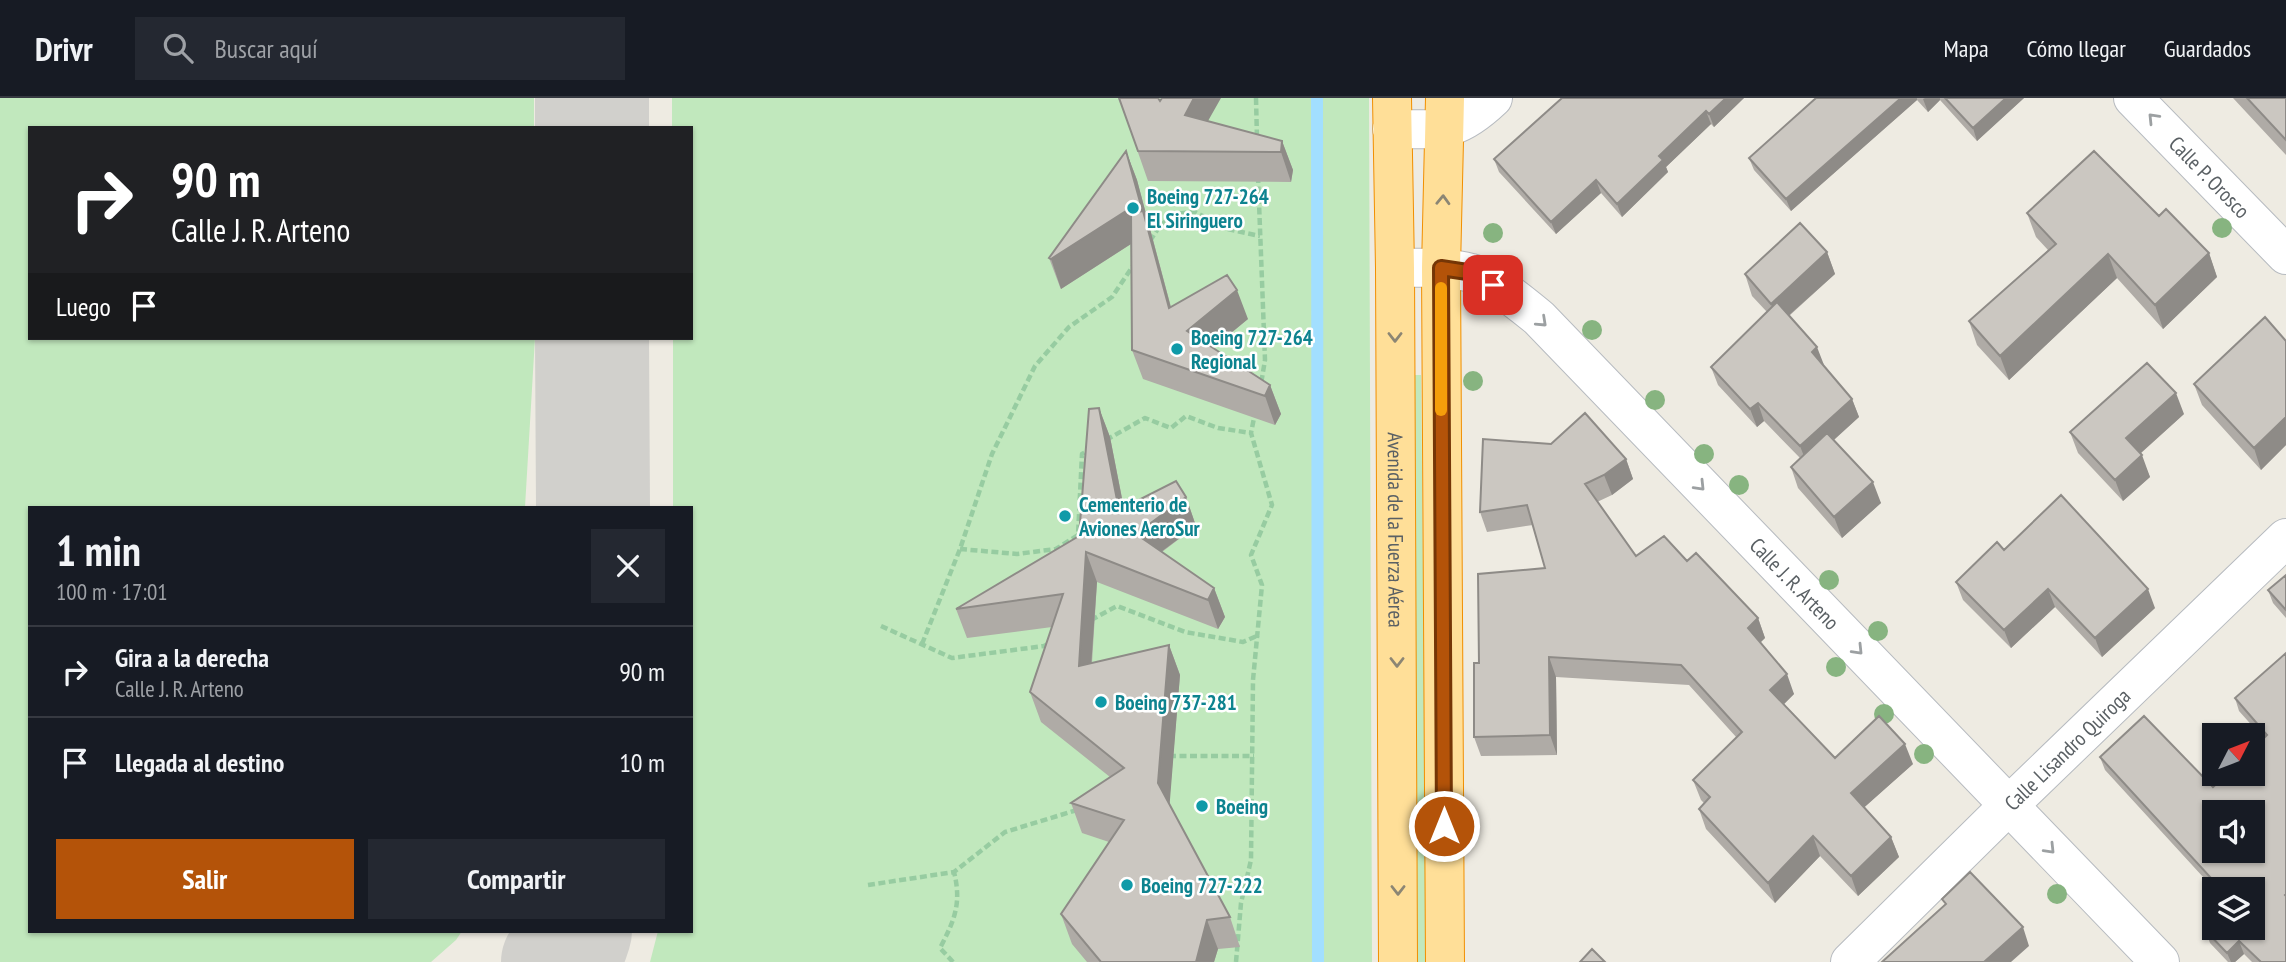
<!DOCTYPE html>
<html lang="es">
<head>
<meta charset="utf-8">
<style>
	body { margin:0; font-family:"PT Sans Narrow",sans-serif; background:#242831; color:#f1f3f6; height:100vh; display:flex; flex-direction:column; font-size:26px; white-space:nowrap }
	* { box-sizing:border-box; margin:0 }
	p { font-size:23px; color:#9ea1a6 }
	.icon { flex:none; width:38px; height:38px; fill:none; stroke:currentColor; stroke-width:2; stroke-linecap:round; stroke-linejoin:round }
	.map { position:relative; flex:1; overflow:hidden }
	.side { position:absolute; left:28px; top:408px; width:665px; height:427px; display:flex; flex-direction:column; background:#171b24; border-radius:0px; box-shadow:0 2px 5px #0004 }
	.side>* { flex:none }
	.top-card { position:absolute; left:28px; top:28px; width:665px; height:214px; border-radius:0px; box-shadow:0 2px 5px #0004; background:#202124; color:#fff; overflow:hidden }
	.needle { width:46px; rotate:48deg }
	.controls { position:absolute; left:2202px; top:625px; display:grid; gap:14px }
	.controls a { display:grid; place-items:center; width:63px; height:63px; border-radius:0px; background:#171b24; box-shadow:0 2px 5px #0004; font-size:35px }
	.pin { position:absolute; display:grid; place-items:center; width:60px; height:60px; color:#fff; margin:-30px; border-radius:14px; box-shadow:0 4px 10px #0006 }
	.me { position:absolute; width:77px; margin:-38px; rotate:0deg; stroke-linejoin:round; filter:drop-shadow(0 0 5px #0008) }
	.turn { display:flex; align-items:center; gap:24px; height:147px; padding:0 28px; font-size:32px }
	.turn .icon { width:91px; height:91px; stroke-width:2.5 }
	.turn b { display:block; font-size:49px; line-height:60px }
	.then { display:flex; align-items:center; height:66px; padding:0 28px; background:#0003; gap:14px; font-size:26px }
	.round { display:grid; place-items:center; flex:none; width:74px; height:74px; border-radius:0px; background:#242831 }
	.headline { display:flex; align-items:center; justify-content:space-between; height:119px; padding:0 28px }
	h1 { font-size:42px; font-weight:600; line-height:52px }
	.button { display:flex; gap:14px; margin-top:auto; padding:14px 28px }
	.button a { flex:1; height:80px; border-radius:0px; background:#b45309; color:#fff; font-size:28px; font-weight:600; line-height:80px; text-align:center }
	.button a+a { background:#242831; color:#f1f3f6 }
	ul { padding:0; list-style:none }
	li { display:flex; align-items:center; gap:21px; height:91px; padding:0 28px; border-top:2px solid #363941 }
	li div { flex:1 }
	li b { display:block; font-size:26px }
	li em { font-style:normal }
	header { display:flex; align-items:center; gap:42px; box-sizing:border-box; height:98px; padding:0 35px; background:#171b24; border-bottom:2px solid #363941 }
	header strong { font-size:33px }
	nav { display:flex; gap:38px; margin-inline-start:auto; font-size:24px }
	.search { width:490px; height:63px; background:#242831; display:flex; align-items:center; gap:18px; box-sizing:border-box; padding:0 24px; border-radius:0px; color:#9ea1a6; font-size:26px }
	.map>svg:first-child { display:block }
	.green { fill:#c1e8bd }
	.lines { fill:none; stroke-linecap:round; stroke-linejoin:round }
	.stream { stroke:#a2dfff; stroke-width:12 }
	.taxiway { stroke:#d1d0cc; stroke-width:114 }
	.minor-casing { stroke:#b7bbc0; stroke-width:40 }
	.trunk-casing { stroke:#f18f00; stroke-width:40 }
	.path { stroke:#97cca1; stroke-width:4.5; stroke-dasharray:7 3.5; stroke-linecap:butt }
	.minor { stroke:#fff; stroke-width:38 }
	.trunk { stroke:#ffdf98; stroke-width:38 }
	.tree { fill:#87b480 }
	.wall { fill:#afaba6 }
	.shaded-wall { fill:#8e8b87 }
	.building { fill:#cbc7c1; stroke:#8e8b87; stroke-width:2; fill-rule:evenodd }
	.oneway { stroke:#9ca0a2 }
	.oneway2 { stroke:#8c8674 }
	.route-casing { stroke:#753606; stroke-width:18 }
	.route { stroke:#b45309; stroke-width:12 }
	.slow { stroke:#f59e0b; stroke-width:12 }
	.culture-dot { fill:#0f9aa8; stroke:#fff; stroke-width:2.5 }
	.labels { text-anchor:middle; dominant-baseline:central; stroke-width:5; stroke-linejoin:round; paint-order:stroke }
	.street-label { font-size:21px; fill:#5a6064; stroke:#fff }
	.culture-label { font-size:21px; font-weight:bold; fill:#0d838f; stroke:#fff; text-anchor:start }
</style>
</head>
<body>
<header>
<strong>Drivr</strong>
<div class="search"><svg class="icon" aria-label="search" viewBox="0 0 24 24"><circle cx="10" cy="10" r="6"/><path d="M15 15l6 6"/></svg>Buscar aquí</div>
<nav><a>Mapa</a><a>Cómo llegar</a><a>Guardados</a></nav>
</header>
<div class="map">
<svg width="2286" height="864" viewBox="0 0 2286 864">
	<rect width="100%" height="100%" fill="#eeebe2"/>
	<path class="green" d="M0 0H534V30H30V240H535L525 409 30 410V833H462L456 842 431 864H0Z
		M672 0H1369L1372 864H650L658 833H691V410L673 409V240H691V30H672Z
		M1406 277H1421L1427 864H1412Z"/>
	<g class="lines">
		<path class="stream" d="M1317 0 1318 864"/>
		<path class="taxiway" d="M592 0V30
			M592 240 593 410
			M558 864 572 842 575 833"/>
		<defs>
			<g id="minor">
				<path id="s1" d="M2133 0 2286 157"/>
				<path d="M1392 31C1441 31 1455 36 1493 0"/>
				<path id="s2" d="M1395 170C1420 170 1447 168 1471 175 1491 180 1523 207 1539 220L2160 864"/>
				<path id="s3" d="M1850 864 2008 708 2286 440"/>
			</g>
			<g id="trunk">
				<path id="s4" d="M1392 0 1395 170 1398 864"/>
				<path d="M1445 864 1441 170 1445 0"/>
			</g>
		</defs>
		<use href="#minor" class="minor-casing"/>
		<use href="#trunk" class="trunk-casing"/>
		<path class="path" d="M1256 0 1257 41
			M1258 78 1265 262 1261 286
			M1150 143 1159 129 1174 116 1195 114 1227 131 1260 138
			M1106 342 1145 320 1171 330 1186 318 1218 330 1251 335
			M960 451 1017 456 1056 451 1078 437 1082 356 1089 352
			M1091 522 1117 508 1185 534 1243 544 1259 537
			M881 528 952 560 1044 548 1050 545
			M922 546 960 451 992 356 1035 268 1069 229 1112 199 1135 165
			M1169 658H1254
			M868 787 954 774 1005 734 1077 712
			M953 864 940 850C954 823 962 806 954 774
			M1236 864 1241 805 1251 762 1253 582 1262 487 1251 457 1272 407 1251 335 1255 315"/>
		<use href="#minor" class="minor"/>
		<use href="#trunk" class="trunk"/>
	</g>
	<g class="tree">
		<circle cx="2222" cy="130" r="10"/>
		<circle cx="1493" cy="135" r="10"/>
		<circle cx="1592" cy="232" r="10"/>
		<circle cx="1473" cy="283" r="10"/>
		<circle cx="1655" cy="302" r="10"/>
		<circle cx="1704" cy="356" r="10"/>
		<circle cx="1739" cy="387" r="10"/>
		<circle cx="1829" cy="482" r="10"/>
		<circle cx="1878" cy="533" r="10"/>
		<circle cx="1836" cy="569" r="10"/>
		<circle cx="1884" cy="616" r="10"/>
		<circle cx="1924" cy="656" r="10"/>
		<circle cx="2057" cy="796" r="10"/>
	</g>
	<path class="wall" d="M1119 0 1160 3 1208 23 1282 43 1293 72 1291 84 1148 83Z
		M1562 0H1744L1714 29 1711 26 1666 69 1668 74 1622 119 1601 95 1556 136 1499 74 1494 61Z
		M1816 0H2024L1977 43 1940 2 1928 14 1917 2 1791 113 1754 72 1749 60Z
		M2233 0H2286V57Z
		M1126 53 1137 82 1171 209 1248 221 1213 250 1270 287 1281 316 1275 327 1143 281 1132 252 1131 146 1061 191 1060 189 1049 160Z
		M2027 115 2159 118 2209 155 2217 179 2163 231 2117 180 2009 282 1977 247 1969 223 2048 152 2036 139Z
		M1827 154 1835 176 1789 218 1824 268 1852 301 1859 319 1834 342 1881 405 1842 440 1798 390 1791 369 1800 360 1764 323 1757 329 1718 287 1711 269 1767 214 1752 198 1745 176Z
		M2286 243V347L2261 372 2202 307 2194 286Z
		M1099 310 1110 339 1124 410 1186 399 1196 428 1162 454 1214 490 1225 519 1218 531 1097 484 1092 565 1169 547 1180 577 1169 706 1230 819 1240 849 1218 851 1214 864H1087L1072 846 1061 816 1109 744 1082 735 1071 705 1110 679 1041 624 1030 594 1052 529 967 540 956 511 1079 438Z
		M2184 316 2140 356 2150 379 2123 403 2078 355 2070 334Z
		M1626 361 1633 381 1612 397 1597 404 1636 458 1687 463 1758 520 1765 540 1760 544 1794 596 1784 606 1835 660 1913 666 1864 709 1891 739 1899 759 1858 798 1820 758 1775 805 1706 731 1699 711 1704 705 1701 702 1693 682 1737 640 1689 587 1556 579 1557 657 1481 658 1474 639 1479 565 1545 470 1533 427 1487 434 1480 414Z
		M2004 452 2155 510 2102 559 2055 509 2011 550 1963 502 1956 484Z
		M2286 477V520L2273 505 2268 492Z
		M2286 555V864H2252L2244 856 2235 864H2228L2210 845 2205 832 2252 791H2214L2105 672 2100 659 2213 689 2264 641 2239 613 2235 600Z"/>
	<path class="shaded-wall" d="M1194 0H1221L1195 46 1185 17Z
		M1726 0H1744L1714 29 1709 16Z
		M1901 0H1917V2L1791 113 1786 101Z
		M1925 0H1940V2L1928 14 1923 1Z
		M2006 0H2024L1977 43 1973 30Z
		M1706 13 1711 26 1666 69 1668 74 1622 119 1617 106 1659 58Z
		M1282 43 1293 72 1291 84 1281 54Z
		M1126 53 1137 82 1179 240 1169 210 1148 135 1061 191 1051 161Z
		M1596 82 1601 95 1556 136 1551 124Z
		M1827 154 1835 176 1778 227 1771 206Z
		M2209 155 2217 179 2163 231 2155 207Z
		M2108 156 2117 180 2009 282 2000 258Z
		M1237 192 1248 221 1198 262 1187 233Z
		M1817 249 1824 267 1812 254Z
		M1270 287 1281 316 1275 327 1265 298Z
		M2176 295 2184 316 2134 361 2126 340Z
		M1852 301 1859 319 1807 366 1800 348Z
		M1758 305 1764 323 1757 329 1750 311Z
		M1099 310 1110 339 1130 442 1119 412Z
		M2286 319V347L2261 372 2254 350Z
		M2142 357 2150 379 2123 403 2115 382Z
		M1626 361 1633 381 1612 397 1604 377Z
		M1873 384 1881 405 1842 440 1834 419Z
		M1186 399 1196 428 1146 465 1136 436Z
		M1086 454 1097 484 1089 598 1079 568Z
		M1214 490 1225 519 1218 531 1208 502Z
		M2048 491 2055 509 2011 550 2004 532Z
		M2148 491 2155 510 2102 559 2095 540Z
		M1758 520 1765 540 1755 550 1748 530Z
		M1169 547 1180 577 1169 714 1158 685Z
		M1549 559 1556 579 1557 657 1550 637Z
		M1787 576 1794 596 1778 612 1770 592Z
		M1905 646 1913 666 1858 715 1851 695Z
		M1813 738 1820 758 1775 805 1768 785Z
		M1891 739 1899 759 1858 798 1851 778Z
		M1207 822 1218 851 1214 864H1196Z
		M2023 829 2029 848 2011 864H1984Z
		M2239 843 2244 856 2235 864H2231L2227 855Z"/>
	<path class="building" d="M1119 0H1158L1160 3 1162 0H1194L1185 17 1282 43 1281 54 1138 53Z
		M1562 0H1726L1709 16 1706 13 1659 58 1663 62 1617 106 1596 82 1551 124 1494 61Z
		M1816 0H1901L1786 101 1749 60Z
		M1945 0H2006L1973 30Z
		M2247 0H2286V42Z
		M1126 53 1140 104 1051 161 1049 160Z
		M2094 53 2159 118 2166 111 2209 155 2155 207 2108 156 2000 258 1969 223 2056 146 2027 115Z
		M1143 113 1169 210 1227 177 1237 192 1187 233 1270 287 1265 298 1132 252 1131 115Z
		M1800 125 1827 154 1771 206 1745 176Z
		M1777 204 1817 249 1812 254 1852 301 1800 348 1758 305 1750 311 1711 269Z
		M2265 219 2286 243V319L2254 350 2194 286Z
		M2147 265 2176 295 2126 340 2142 357 2115 382 2070 334Z
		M1099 310 1119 412 1176 383 1186 399 1136 436 1214 490 1208 502 1086 454 1079 568 1169 547 1158 685 1230 819 1207 822 1196 864H1101L1061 816 1124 722 1071 705 1124 670 1030 594 1063 496 956 511 1079 438 1089 311Z
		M1585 315 1626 361 1604 377 1585 386 1636 458 1664 438 1687 463 1696 455 1758 520 1748 530 1787 576 1770 592 1835 660 1879 618 1905 646 1851 695 1891 739 1851 778 1813 738 1768 785 1699 711 1710 699 1693 682 1742 634 1681 567 1549 559 1550 637 1474 639V565H1479L1478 476 1545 470 1527 407 1480 414 1483 341 1551 346Z
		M1827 335 1873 384 1834 419 1791 369Z
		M2061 397 2148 491 2095 540 2048 491 2004 532 1956 484 1997 444 2004 452Z
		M2286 477V512L2268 492Z
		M2286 555V796L2285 797 2286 798V864H2261L2239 843 2227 855 2205 832 2214 824V830H2252V791H2221L2100 659 2144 618 2213 689 2227 676H2252V652L2267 637 2235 600ZM2214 714H2252V752H2214Z
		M1970 774 2023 829 1984 864H1882L1946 806 1942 801Z
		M1592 851 1605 864H1580Z"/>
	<defs><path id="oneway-chevron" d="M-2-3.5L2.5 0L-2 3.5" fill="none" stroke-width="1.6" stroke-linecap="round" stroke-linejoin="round" transform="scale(1.75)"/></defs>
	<g class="oneway">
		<use href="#oneway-chevron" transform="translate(2153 20) rotate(-134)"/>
		<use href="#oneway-chevron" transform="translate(1542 224) rotate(43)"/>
		<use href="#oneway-chevron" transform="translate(1700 388) rotate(46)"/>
		<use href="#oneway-chevron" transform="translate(1858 552) rotate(46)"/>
		<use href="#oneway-chevron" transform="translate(2050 751) rotate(46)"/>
	</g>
	<g class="oneway2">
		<use href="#oneway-chevron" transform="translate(1443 102) rotate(-88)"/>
		<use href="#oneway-chevron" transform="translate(1395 239) rotate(90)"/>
		<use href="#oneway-chevron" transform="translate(1397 564) rotate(90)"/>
		<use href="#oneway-chevron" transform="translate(1398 792) rotate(90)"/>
	</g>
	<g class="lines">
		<defs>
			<path id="route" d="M1444 728 1441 170 1474 175 1493 187"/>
		</defs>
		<use href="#route" class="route-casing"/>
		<use href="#route" class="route"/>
		<path class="slow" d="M1441 190V312"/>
	</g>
	<g class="culture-dot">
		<circle cx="1133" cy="110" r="7"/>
		<circle cx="1177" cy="251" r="7"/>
		<circle cx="1065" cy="418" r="7"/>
		<circle cx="1101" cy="604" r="7"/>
		<circle cx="1202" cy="708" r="7"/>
		<circle cx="1127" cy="787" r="7"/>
	</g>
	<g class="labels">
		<g class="street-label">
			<text stroke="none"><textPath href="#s1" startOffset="110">Calle P. Orosco</textPath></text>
			<text stroke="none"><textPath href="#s4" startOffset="432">Avenida de la Fuerza Aérea</textPath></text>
			<text stroke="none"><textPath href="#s2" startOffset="527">Calle J. R. Arteno</textPath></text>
			<text stroke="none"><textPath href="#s3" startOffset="304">Calle Lisandro Quiroga</textPath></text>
		</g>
		<g class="culture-label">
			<text x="1147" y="98">Boeing 727-264<tspan x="1147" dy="24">El Siringuero</tspan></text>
			<text x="1191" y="239">Boeing 727-264<tspan x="1191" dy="24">Regional</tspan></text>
			<text x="1079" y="406">Cementerio de<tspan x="1079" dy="24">Aviones AeroSur</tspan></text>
			<text x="1115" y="604">Boeing 737-281</text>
			<text x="1216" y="708">Boeing</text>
			<text x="1141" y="787">Boeing 727-222</text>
		</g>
	</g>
</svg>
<div class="controls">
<a><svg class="needle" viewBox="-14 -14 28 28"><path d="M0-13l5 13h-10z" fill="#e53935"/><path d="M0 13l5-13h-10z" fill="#9ea1a6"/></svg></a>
<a><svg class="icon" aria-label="sound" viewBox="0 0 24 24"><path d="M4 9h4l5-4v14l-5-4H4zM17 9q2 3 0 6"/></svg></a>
<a><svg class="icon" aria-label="layers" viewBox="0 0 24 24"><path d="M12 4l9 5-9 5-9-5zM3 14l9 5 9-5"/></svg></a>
</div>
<div class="pin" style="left:1493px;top:187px;background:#d93025"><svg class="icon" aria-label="arrive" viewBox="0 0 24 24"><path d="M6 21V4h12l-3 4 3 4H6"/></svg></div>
<svg class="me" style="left:1444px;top:728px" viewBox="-20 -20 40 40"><circle r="17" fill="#b45309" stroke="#fff" stroke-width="3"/><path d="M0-11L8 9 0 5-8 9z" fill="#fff"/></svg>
<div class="top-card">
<div class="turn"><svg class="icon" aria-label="right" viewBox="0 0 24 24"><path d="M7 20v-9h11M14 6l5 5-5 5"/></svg><div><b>90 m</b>Calle J. R. Arteno</div></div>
<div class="then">Luego<svg class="icon" aria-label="arrive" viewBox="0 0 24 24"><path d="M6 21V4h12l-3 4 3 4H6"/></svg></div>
</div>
<section class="side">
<div class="headline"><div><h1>1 min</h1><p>100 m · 17:01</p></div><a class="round"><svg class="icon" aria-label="close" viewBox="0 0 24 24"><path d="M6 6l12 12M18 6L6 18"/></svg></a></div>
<ul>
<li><svg class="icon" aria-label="right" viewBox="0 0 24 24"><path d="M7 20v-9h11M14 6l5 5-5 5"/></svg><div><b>Gira a la derecha</b><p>Calle J. R. Arteno</p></div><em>90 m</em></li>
<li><svg class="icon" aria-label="arrive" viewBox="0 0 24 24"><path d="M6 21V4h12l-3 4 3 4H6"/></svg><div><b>Llegada al destino</b></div><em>10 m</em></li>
</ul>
<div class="button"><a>Salir</a><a>Compartir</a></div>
</section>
</div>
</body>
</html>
